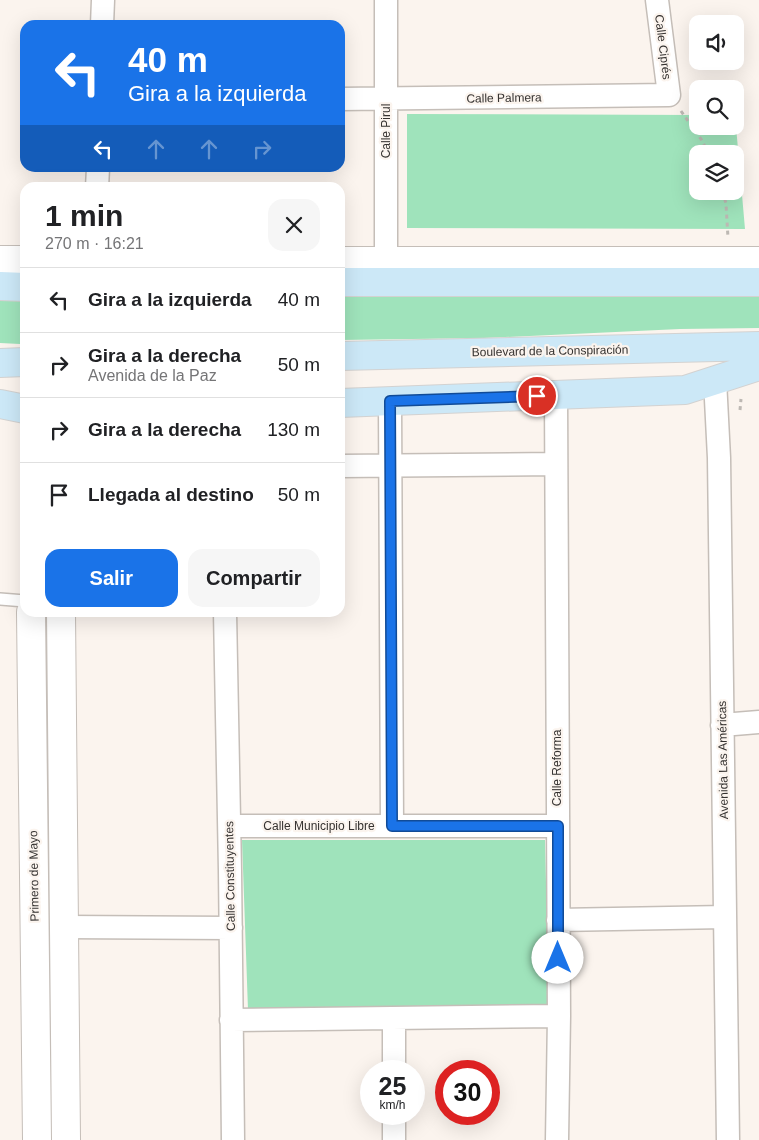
<!DOCTYPE html>
<html lang="es">
<head>
<meta charset="utf-8">
<style>
	body { margin:0; font-family:Helvetica,sans-serif; background:#f6f6f6; color:#202124; height:100vh; display:flex; flex-direction:column; font-size:19px; white-space:nowrap }
	* { box-sizing:border-box; margin:0 }
	p { font-size:16px; color:#757577 }
	.icon { flex:none; width:28px; height:28px; fill:none; stroke:currentColor; stroke-width:2; stroke-linecap:round; stroke-linejoin:round }
	.map { position:relative; flex:1; overflow:hidden }
	.drawer { position:absolute; left:20px; top:182px; width:325px; height:435px; display:flex; flex-direction:column; background:#fff; border-radius:15px; box-shadow:0 5px 20px #0002 }
	.drawer>* { flex:none }
	.guide { position:absolute; left:20px; top:20px; width:325px; height:152px; border-radius:15px; box-shadow:0 5px 20px #0002; background:#1a73e8; color:#fff; overflow:hidden }
	.controls { position:absolute; left:689px; top:15px; display:grid; gap:10px }
	.controls a { display:grid; place-items:center; width:55px; height:55px; border-radius:10px; background:#fff; box-shadow:0 5px 20px #0002; font-size:25px }
	.speed { position:absolute; left:360px; top:1060px; display:flex; gap:10px; font-size:25px; font-weight:700; text-align:center }
	.speed>* { display:grid; place-content:center; width:65px; height:65px; border-radius:50%; background:#fff; box-shadow:0 5px 20px #0002; line-height:1 }
	.speed small { font-size:12px; font-weight:400 }
	.speed .limit { border:8px solid #d22; background:#fff; color:#111 }
	.pin { position:absolute; display:grid; place-items:center; width:42px; height:42px; color:#fff; margin:-21px; border:2px solid #fff; border-radius:50%; box-shadow:0 1px 5px #0007 }
	.me { position:absolute; width:55px; margin:-28px; rotate:0deg; stroke-linejoin:round; filter:drop-shadow(0 0 4px #0008) }
	.turn { display:flex; align-items:center; gap:18px; height:105px; padding:0 25px; font-size:22px }
	.turn .icon { width:65px; height:65px; stroke-width:2.5 }
	.turn b { display:block; font-size:35px; line-height:42px }
	.lanes { display:flex; align-items:center; height:48px; padding:0 25px; background:#0003; justify-content:center; gap:25px; direction:ltr }
	.lanes .off { opacity:.35 }
	.round { display:grid; place-items:center; flex:none; width:52px; height:52px; border-radius:15px; background:#f6f6f6 }
	.summary { display:flex; align-items:center; justify-content:space-between; height:85px; padding:0 25px }
	h1 { font-size:30px; font-weight:700; line-height:38px }
	.primary-button { display:flex; gap:10px; margin-top:auto; padding:10px 25px }
	.primary-button a { flex:1; height:58px; border-radius:15px; background:#1a73e8; color:#fff; font-size:20px; font-weight:700; line-height:58px; text-align:center }
	.primary-button a+a { background:#f6f6f6; color:#202124 }
	ul { padding:0; list-style:none }
	li { display:flex; align-items:center; gap:15px; height:65px; padding:0 25px; border-top:1px solid #e0e0e0 }
	li div { flex:1 }
	li b { display:block; font-size:19px }
	li em { font-style:normal }
	.map>svg:first-child { display:block }
	.green { fill:#9fe3bb; fill-rule:evenodd }
	.lines { fill:none; stroke-linecap:round; stroke-linejoin:round }
	.service-casing { stroke:#c5beb8; stroke-width:14 }
	.minor-casing { stroke:#c5beb8; stroke-width:25 }
	.tertiary-casing { stroke:#c5beb8; stroke-width:30 }
	.primary-casing { stroke:#d3d2d1; stroke-width:30 }
	.path { stroke:#bdb8b3; stroke-width:3; stroke-dasharray:4 4; stroke-linecap:butt }
	.service { stroke:#fff; stroke-width:11 }
	.minor { stroke:#fff; stroke-width:22 }
	.tertiary { stroke:#fff; stroke-width:28 }
	.primary { stroke:#cce8f7; stroke-width:28 }
	.route-casing { stroke:#114b97; stroke-width:12 }
	.route { stroke:#1a73e8; stroke-width:9 }
	.labels { text-anchor:middle; dominant-baseline:central; stroke-width:4.5; stroke-linejoin:round; paint-order:stroke }
	.street-label { font-size:12px; fill:#353230; stroke:#fbf4ee }
</style>
</head>
<body>
<div class="map">
<svg width="759" height="1140" viewBox="0 0 759 1140">
	<rect width="100%" height="100%" fill="#fbf4ee"/>
	<path class="green" d="M407 114 697 115 698 126H735V115L745 229 407 228ZM698 154H735V191H698Z
		M759 291V328L680 329 484 338 340 340V292Z
		M0 293H20V344L0 343Z
		M242 840H545L549 1008 248 1010Z"/>
	<g class="lines">
		<defs>
			<path id="service" d="M0 599 25 601"/>
			<path id="minor" d="M102 25 103 0
				M340 99 669 95 657 0
				M97 188 98 168
				M386 262V0
				M715 380 719 458 728 1140
				M556 395 559 1016 557 1140
				M390 401 392 826
				M340 466 556 464
				M225 612 230 871 233 1140
				M722 725 759 722
				M230 826H558
				M558 920 725 917
				M64 927 231 928
				M231 1020 559 1016
				M394 1071V1018
				M394 1140V1114"/>
			<path id="tertiary" d="M0 260H25
				M340 261H759
				M31 612 37 1140
				M61 612 66 1140"/>
			<path id="primary" d="M340 282H759
				M0 286 25 287
				M340 356 759 346
				M0 363 25 362
				M340 403 685 390 759 366
				M0 404 25 409"/>
		</defs>
		<use href="#service" class="service-casing"/>
		<use href="#minor" class="minor-casing"/>
		<use href="#tertiary" class="tertiary-casing"/>
		<use href="#primary" class="primary-casing"/>
		<path class="path" d="M681 111 701 139 709 154
			M723 191 726 204 728 238
			M740 410 741 399"/>
		<use href="#service" class="service"/>
		<use href="#minor" class="minor"/>
		<use href="#tertiary" class="tertiary"/>
		<use href="#primary" class="primary"/>
	</g>
	<g class="lines">
		<defs>
			<path id="route" d="M537 396 390 401 392 826H558V958"/>
		</defs>
		<use href="#route" class="route-casing"/>
		<use href="#route" class="route"/>
	</g>
	<g class="labels">
		<g class="street-label">
			<text transform="translate(663 47) rotate(83)">Calle Ciprés</text>
			<text transform="translate(504 98) rotate(-1)">Calle Palmera</text>
			<text transform="translate(386 131) rotate(-90)">Calle Pirul</text>
			<text transform="translate(550 351) rotate(-1)">Boulevard de la Conspiración</text>
			<text transform="translate(723 760) rotate(-91)">Avenida Las Américas</text>
			<text transform="translate(557 768) rotate(-90)">Calle Reforma</text>
			<text x="319" y="826">Calle Municipio Libre</text>
			<text transform="translate(34 876) rotate(-91)">Primero de Mayo</text>
			<text transform="translate(230 876) rotate(-91)">Calle Constituyentes</text>
		</g>
	</g>
</svg>
<div class="controls">
<a><svg class="icon" aria-label="sound" viewBox="0 0 24 24"><path d="M4 9h4l5-4v14l-5-4H4zM17 9q2 3 0 6"/></svg></a>
<a><svg class="icon" aria-label="search" viewBox="0 0 24 24"><circle cx="10" cy="10" r="6"/><path d="M15 15l6 6"/></svg></a>
<a><svg class="icon" aria-label="layers" viewBox="0 0 24 24"><path d="M12 4l9 5-9 5-9-5zM3 14l9 5 9-5"/></svg></a>
</div>
<div class="speed"><div>25<small>km/h</small></div><div class="limit">30</div></div>
<div class="pin" style="left:537px;top:396px;background:#d93025"><svg class="icon" aria-label="arrive" viewBox="0 0 24 24"><path d="M6 21V4h12l-3 4 3 4H6"/></svg></div>
<svg class="me" style="left:558px;top:958px" viewBox="-20 -20 40 40"><circle r="19" fill="#fff"/><path d="M0-13L10 11 0 6-10 11z" fill="#1a73e8"/></svg>
<div class="guide">
<div class="turn"><svg class="icon" aria-label="left" viewBox="0 0 24 24"><path d="M17 20v-9H6M10 6l-5 5 5 5"/></svg><div><b>40 m</b>Gira a la izquierda</div></div>
<div class="lanes"><svg class="icon" aria-label="left" viewBox="0 0 24 24"><path d="M17 20v-9H6M10 6l-5 5 5 5"/></svg><svg class="icon off" aria-label="ahead" viewBox="0 0 24 24"><path d="M12 20V5M6 11l6-6 6 6"/></svg><svg class="icon off" aria-label="ahead" viewBox="0 0 24 24"><path d="M12 20V5M6 11l6-6 6 6"/></svg><svg class="icon off" aria-label="right" viewBox="0 0 24 24"><path d="M7 20v-9h11M14 6l5 5-5 5"/></svg></div>
</div>
<section class="drawer">
<div class="summary"><div><h1>1 min</h1><p>270 m · 16:21</p></div><a class="round"><svg class="icon" aria-label="close" viewBox="0 0 24 24"><path d="M6 6l12 12M18 6L6 18"/></svg></a></div>
<ul>
<li><svg class="icon" aria-label="left" viewBox="0 0 24 24"><path d="M17 20v-9H6M10 6l-5 5 5 5"/></svg><div><b>Gira a la izquierda</b></div><em>40 m</em></li>
<li><svg class="icon" aria-label="right" viewBox="0 0 24 24"><path d="M7 20v-9h11M14 6l5 5-5 5"/></svg><div><b>Gira a la derecha</b><p>Avenida de la Paz</p></div><em>50 m</em></li>
<li><svg class="icon" aria-label="right" viewBox="0 0 24 24"><path d="M7 20v-9h11M14 6l5 5-5 5"/></svg><div><b>Gira a la derecha</b></div><em>130 m</em></li>
<li><svg class="icon" aria-label="arrive" viewBox="0 0 24 24"><path d="M6 21V4h12l-3 4 3 4H6"/></svg><div><b>Llegada al destino</b></div><em>50 m</em></li>
</ul>
<div class="primary-button"><a>Salir</a><a>Compartir</a></div>
</section>
</div>
</body>
</html>
